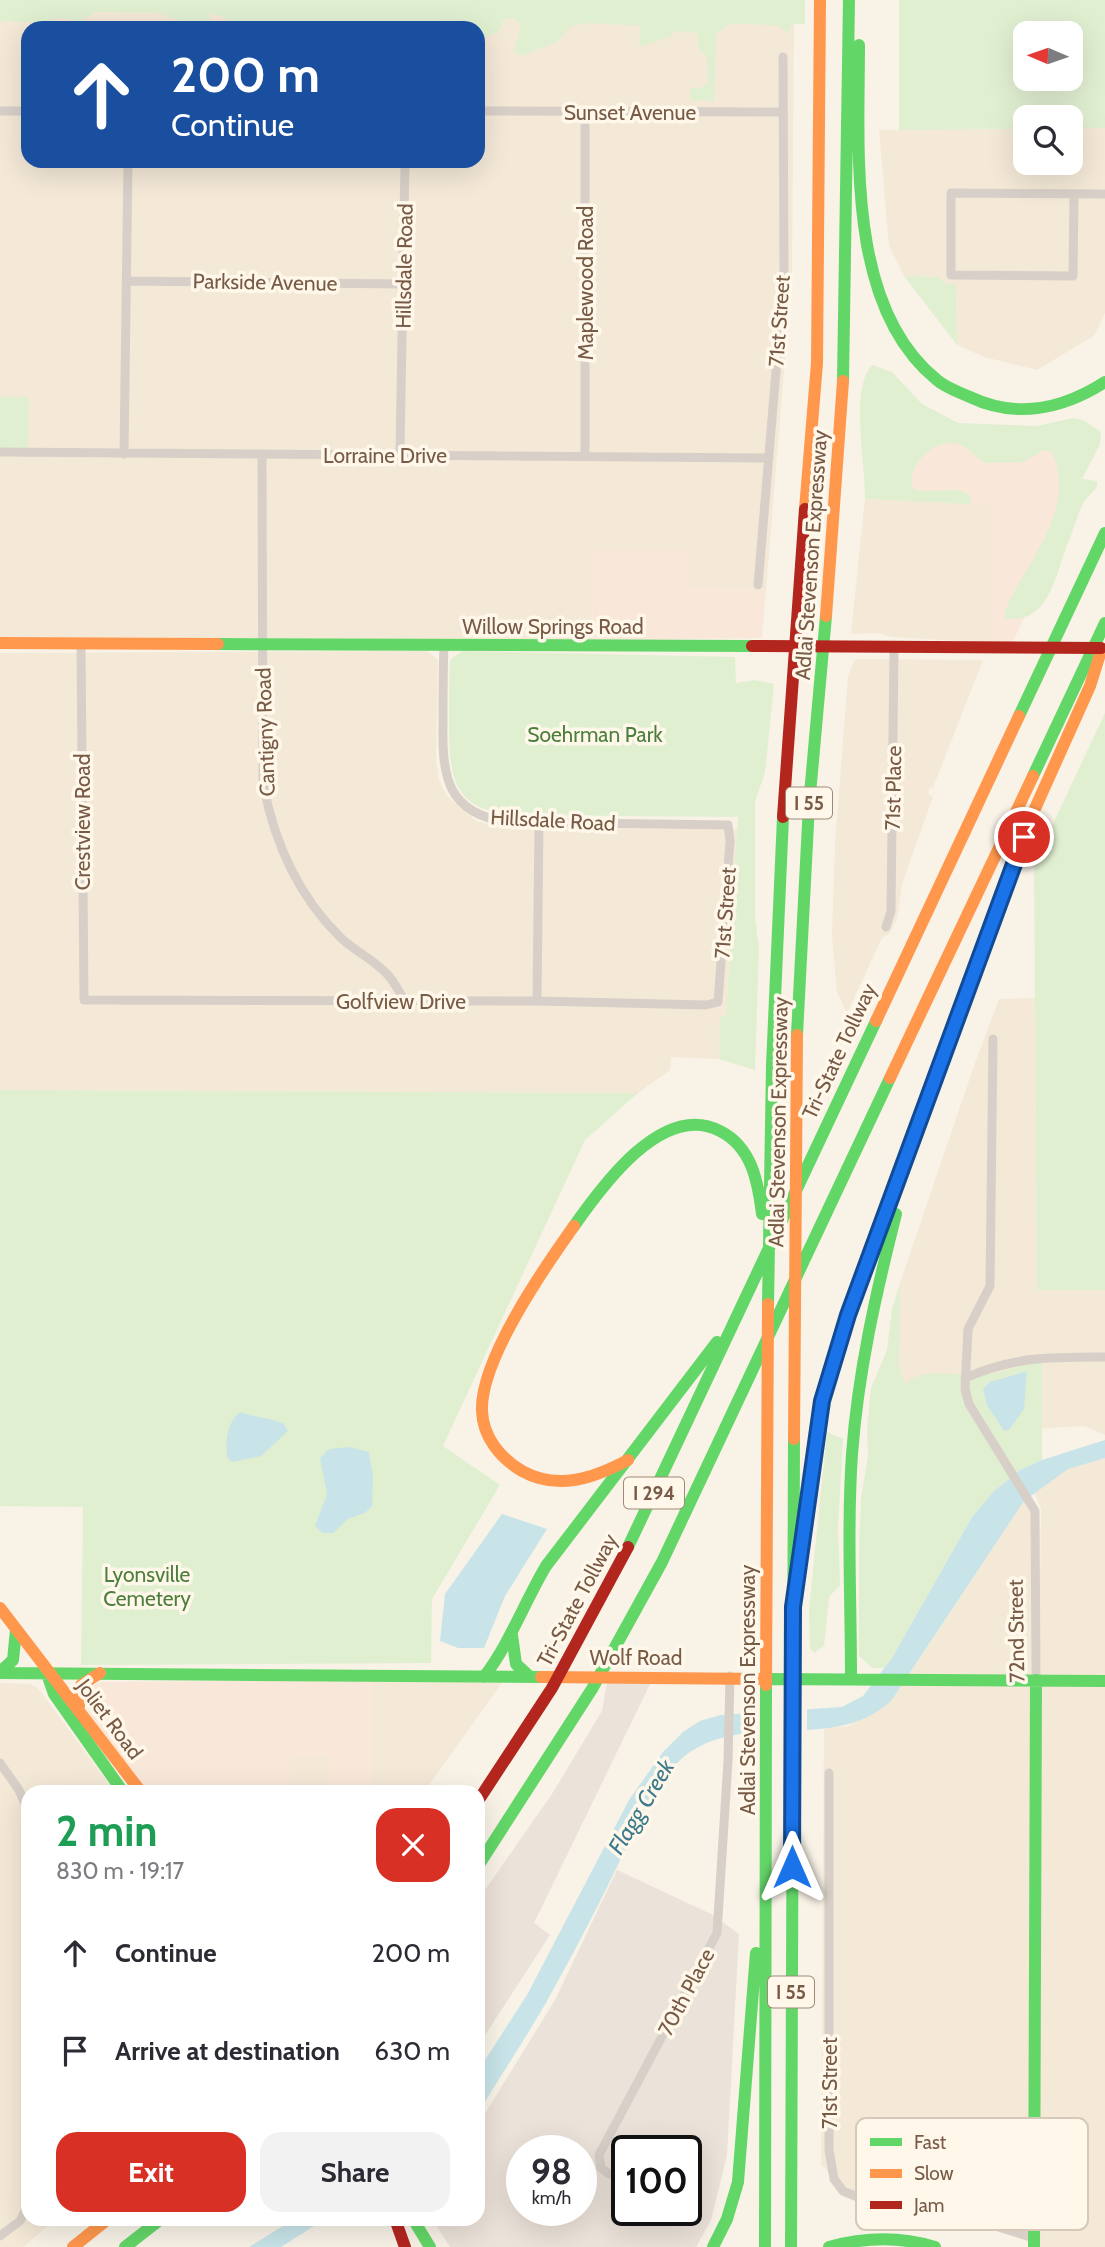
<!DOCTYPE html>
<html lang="en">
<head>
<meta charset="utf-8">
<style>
	body { margin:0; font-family:Cabin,sans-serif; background:#f2f2f3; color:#2b2b33; height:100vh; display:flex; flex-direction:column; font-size:26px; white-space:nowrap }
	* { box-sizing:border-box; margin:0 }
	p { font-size:23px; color:#7c7c81 }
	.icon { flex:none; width:38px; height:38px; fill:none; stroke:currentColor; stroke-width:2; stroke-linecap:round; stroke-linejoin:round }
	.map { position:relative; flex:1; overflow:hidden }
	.sheet { position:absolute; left:21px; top:1785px; width:464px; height:441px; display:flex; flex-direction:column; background:#fff; border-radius:21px; box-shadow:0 7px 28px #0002 }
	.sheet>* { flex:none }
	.top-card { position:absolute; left:21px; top:21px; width:464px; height:147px; border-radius:21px; box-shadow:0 7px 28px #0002; background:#1a4fa0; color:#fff; overflow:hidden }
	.needle { width:46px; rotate:272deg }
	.controls { position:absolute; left:1013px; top:21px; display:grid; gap:14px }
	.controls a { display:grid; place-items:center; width:70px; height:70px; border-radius:14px; background:#fff; box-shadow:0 7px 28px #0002; font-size:35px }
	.speed { position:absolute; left:506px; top:2135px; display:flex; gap:14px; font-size:35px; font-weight:700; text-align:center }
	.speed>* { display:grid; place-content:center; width:91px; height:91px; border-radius:50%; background:#fff; box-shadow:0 7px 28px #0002; line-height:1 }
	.speed small { font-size:18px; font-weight:400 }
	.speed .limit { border:4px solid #111; border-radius:10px; background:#fff; color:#111 }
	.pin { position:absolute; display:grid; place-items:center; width:60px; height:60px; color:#fff; margin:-30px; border:4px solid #fff; border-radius:50%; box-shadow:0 2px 7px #0007 }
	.me { position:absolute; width:77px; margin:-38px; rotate:0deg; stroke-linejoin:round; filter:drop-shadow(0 0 5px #0008) }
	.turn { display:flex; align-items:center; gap:24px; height:147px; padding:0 35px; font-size:32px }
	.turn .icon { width:91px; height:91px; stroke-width:2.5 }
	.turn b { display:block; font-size:49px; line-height:60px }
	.round { display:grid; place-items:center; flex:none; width:74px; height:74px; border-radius:21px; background:#f2f2f3 }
	.head { display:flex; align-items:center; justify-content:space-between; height:119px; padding:0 35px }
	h1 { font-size:42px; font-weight:700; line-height:52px; color:#1e9e55 }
	.action { display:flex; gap:14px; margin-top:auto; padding:14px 35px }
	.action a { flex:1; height:80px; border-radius:21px; background:#d93025; color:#fff; font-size:28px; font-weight:700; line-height:80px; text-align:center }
	.action a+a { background:#f2f2f3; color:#2b2b33 }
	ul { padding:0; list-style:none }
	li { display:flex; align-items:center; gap:21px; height:98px; padding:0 35px }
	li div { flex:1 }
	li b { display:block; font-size:26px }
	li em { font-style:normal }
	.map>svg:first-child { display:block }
	.residential { fill:#f4e9d7; fill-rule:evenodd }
	.commercial { fill:#f9e7da }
	.industrial { fill:#ebe2d9; fill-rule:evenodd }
	.green { fill:#e1efd1; fill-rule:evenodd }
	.water { fill:#c8e4e8 }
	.pier { fill:#f8f2e7 }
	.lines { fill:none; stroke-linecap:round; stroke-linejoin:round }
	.street { stroke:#d8d0c8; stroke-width:9 }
	.fast { stroke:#63d668; stroke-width:12 }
	.slow { stroke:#ff974d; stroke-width:12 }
	.jam { stroke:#b3261e; stroke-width:12 }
	.route-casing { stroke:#114b97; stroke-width:18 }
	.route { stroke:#1a73e8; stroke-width:12 }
	.labels { text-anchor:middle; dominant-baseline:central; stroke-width:7; stroke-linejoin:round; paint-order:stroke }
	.shield { fill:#fff8ea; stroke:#a08a77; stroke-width:2 }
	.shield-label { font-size:19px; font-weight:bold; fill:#785b46 }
	.street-label { font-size:21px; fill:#785b46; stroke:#fff8ea }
	.park-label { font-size:21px; fill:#4c7f3d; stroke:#fff8ea }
	.water-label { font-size:23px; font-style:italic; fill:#3e7a8d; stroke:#fff8ea }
	.key { fill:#fff8ea; stroke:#d6c9b9; stroke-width:2 }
	.key-label { font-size:19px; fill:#785b46 }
</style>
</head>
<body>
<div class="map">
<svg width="1105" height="2247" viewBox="0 0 1105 2247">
	<rect width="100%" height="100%" fill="#f8f2e7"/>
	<path class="residential" d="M0 10 794 24 792 272 766 590 687 588V551L593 550 592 640 0 637ZM28 28H478V161H28Z
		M1071 128H1105V313L1095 335 1037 370 984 357 957 345 956 284H944L939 277 904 276 889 246 879 130 1025 129 1026 163H1071Z
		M865 499 990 504V643L891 637 879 633 851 634Z
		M427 651 437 659 438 664 436 761 439 780 447 796 476 821 505 828 738 829 726 1016 720 1017 719 1059 671 1057 670 1070 638 1093 0 1090V653Z
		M855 659 983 660 933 788 930 787 928 794 933 797 902 884 897 919 890 933 882 938 847 1013 837 992 832 937 835 844 848 676Z
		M1035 998 1037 1289 1105 1290V1435L1084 1426 902 1437 896 1379 900 1283 975 1063 999 999Z
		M1105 1445V1675H1039L1041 1508 1031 1486Z
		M1024 1501 1031 1511V1675L909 1674Z
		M371 1680 503 1681 424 1792H372Z
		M905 1681 1105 1683V2247H1038V2242L922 2201 860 2195 843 2186 821 2164 824 1728 849 1726Z
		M0 1683 30 1684 38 1688 115 1792H28V2219H56L23 2247H0Z
		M289 1756H329V1792H289Z"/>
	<path class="commercial" d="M911 428 1073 438 1075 475 1085 484 1012 644 990 643V504L907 501Z
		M593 550H687V588L766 590 762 638 592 640Z
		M371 1680 372 1792H329V1756H290L289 1792H146L90 1714 82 1694 89 1686 103 1682Z"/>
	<path class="industrial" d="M607 1682H651L534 1923 550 1935 478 2046V1900L552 1794 602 1711Z
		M617 1870 711 1914 739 1934 727 2155 711 2220 696 2247H450L432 2219H478V2125L555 2000ZM522 2151H581V2210H522ZM626 2151H686V2210H626Z"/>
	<path class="green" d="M0 0H805V24H792L789 34 779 26 732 23 716 34 714 101 690 100V88H700L708 83 707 59 699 48 697 33 675 31 670 37 639 47 640 26 590 23 571 26 558 41 523 56 514 52 521 25 515 19H504L499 32 478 40V28H445L437 24 301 22C284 27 257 34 240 27 228 23 224 14 210 14L209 28H200L158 13 96 12 81 21 60 18 43 23 0 21Z
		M899 0H1105V128H1071V117H1026L1025 129 899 130ZM1026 33H1071V79H1026Z
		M904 276 940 277 944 284 956 283 957 345Z
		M872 365 892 372 922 404 958 423 1037 426 1073 418 1083 420 1101 432 1100 444 1082 479 1097 481V486C1094 492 1091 493 1087 498 1079 507 1075 527 1070 538 1056 568 1052 626 1005 618L1004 613C1025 562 1078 511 1052 452L1044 450 1023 462 985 463C975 457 969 447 958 444 936 437 905 465 913 488 931 497 956 482 971 497L970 504 865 499C866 465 849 390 872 365Z
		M0 397H29L28 449H0Z
		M462 651 735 657 736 683 755 680 774 684 765 773 755 801V915L759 949 755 1070 719 1059 720 1016H726L738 817 517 815C455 811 449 781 449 726 449 704 449 682 450 660Z
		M1105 713V1290H1037L1034 864Z
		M0 1090 638 1093 585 1140 443 1446 500 1485 432 1599 431 1663 81 1665 83 1507 0 1506Z
		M900 1283 899 1366 905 1384C927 1364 962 1379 989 1374 1006 1371 1026 1363 1042 1363V1460L1020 1470 994 1491 972 1517 892 1658 884 1668H872L859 1656V1550L861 1499 868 1455 867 1428 871 1388 887 1350 892 1309Z
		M827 1432 843 1439 838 1526 840 1585 829 1597 824 1646 814 1653 810 1648 809 1609Z"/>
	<path class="water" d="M1027 1371 1024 1409 1009 1430 1004 1431 987 1405 983 1389 990 1382Z
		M241 1412C255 1418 270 1417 284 1424L288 1431 261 1456 233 1462 228 1459C224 1444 227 1420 241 1412Z
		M1105 1440V1458L1068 1469 1024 1501 891 1701C836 1752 750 1712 690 1752 656 1775 632 1837 614 1873 595 1912 574 1952 553 1990 530 2032 503 2072 478 2113V2071L527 1995 629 1800 663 1752 683 1732 700 1721 721 1715 842 1707 863 1696 892 1658 972 1517 994 1491 1020 1470 1042 1460Z
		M350 1447 369 1452 373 1476 372 1506 365 1513 348 1519 333 1533H322L315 1526 327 1494 320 1458 329 1449Z
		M502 1514 547 1529 505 1596 484 1648H458L440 1641 445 1594Z
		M294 2219H325L281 2247H249Z"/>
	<path class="pier" d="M807 1706V1733L750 1738 751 1710Z"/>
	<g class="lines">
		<path class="street" d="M0 111H28
			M478 111 782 112
			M1074 194 1073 276 951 275V193L1105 194
			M127 281 403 284
			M0 452 769 458
			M124 454 128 161
			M400 454 405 161
			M585 454V112
			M262 456 263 783C274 842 297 895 341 938 355 951 374 960 387 974 394 981 399 992 405 1001
			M758 585 784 276 783 57
			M81 644 84 1000 537 1001 706 1005 718 1002 730 841 728 825 508 822C446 814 442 775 443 722 443 696 443 670 444 645
			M886 927 891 911 894 648
			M537 1001 539 823
			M993 1039 990 1286 968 1329 965 1389 969 1404 1035 1511 1036 1680
			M965 1378C1016 1356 1051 1357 1105 1357
			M0 1763 19 1790 28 1811
			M829 1773V2150L834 2179 843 2191 860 2198 921 2203 1034 2238
			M626 2175 609 2174 601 2168 599 2155 717 1933 728 1761 730 1676
			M686 2179H695
			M0 2236 20 2221 28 2205"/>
		<path class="fast" d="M859 45C859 150 846 307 937 380 946 388 959 392 970 397 1016 419 1063 409 1105 382
			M843 381 849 0
			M218 644 752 646
			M1019 716 1105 533
			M1033 776 1105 623
			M797 1035 809 805 826 616
			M574 1226C602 1186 663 1101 720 1131 752 1147 758 1182 762 1214
			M768 1304 772 1066 783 817
			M802 1535 822 1401 847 1315 993 922
			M628 1547 876 1021
			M512 1635 516 1664 530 1677
			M0 1672 13 1660 16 1630
			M0 1673 541 1677
			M47 1674 54 1694 123 1792
			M484 1677C510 1643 524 1603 546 1566L717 1342
			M851 1677C851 1603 847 1528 852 1454 858 1372 876 1293 896 1214
			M764 1679 1105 1681
			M478 1866 592 1689 662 1562 890 1078
			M413 2219 430 2247
			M125 2247 161 2219
			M713 2247 727 2219 738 2182 756 1953
			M765 2247 766 1685
			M791 2247 794 1439
			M829 2247C865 2237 899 2236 935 2247
			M1034 2247 1036 1680"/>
		<path class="slow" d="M805 509 817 363 820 0
			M826 616 843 381
			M0 643 218 644
			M993 922 1033 813 1090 686 1101 651
			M876 1021 1019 716
			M890 1078 1033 776
			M574 1226C544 1268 480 1360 482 1411 483 1437 500 1458 522 1471 558 1491 594 1478 628 1460
			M794 1439 797 1035
			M0 1608 141 1792
			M541 1677 764 1679
			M766 1685 768 1304
			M79 1706 81 1685 100 1673
			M73 2247 108 2219"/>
		<path class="jam" d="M752 646 1101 648
			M783 817 805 509
			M478 1801 552 1688 628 1547
			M395 2219 405 2247"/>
	</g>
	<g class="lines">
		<defs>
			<path id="route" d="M792 1867 793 1607 822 1401 848 1315 1024 837"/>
		</defs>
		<use href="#route" class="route-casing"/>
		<use href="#route" class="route"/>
	</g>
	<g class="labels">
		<g class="shield">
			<rect x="786" y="787.5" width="46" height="31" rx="5"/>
			<rect x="624" y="1477.5" width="60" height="31" rx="5"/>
			<rect x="768" y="1976.5" width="46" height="31" rx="5"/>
		</g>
		<g class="shield-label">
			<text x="809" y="803">I 55</text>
			<text x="654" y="1493">I 294</text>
			<text x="791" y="1992">I 55</text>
		</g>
		<g class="street-label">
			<text x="630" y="112">Sunset Avenue</text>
			<text transform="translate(404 266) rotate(-89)">Hillsdale Road</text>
			<text transform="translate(265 282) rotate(1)">Parkside Avenue</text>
			<text transform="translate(585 283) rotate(-90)">Maplewood Road</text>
			<text transform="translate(779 321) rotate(-86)">71st Street</text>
			<text x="385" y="455">Lorraine Drive</text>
			<text transform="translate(811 555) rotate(-86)">Adlai Stevenson Expressway</text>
			<text x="553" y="626">Willow Springs Road</text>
			<text transform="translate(265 732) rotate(-92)">Cantigny Road</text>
			<text transform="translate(893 788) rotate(-89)">71st Place</text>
			<text transform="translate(553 820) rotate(3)">Hillsdale Road</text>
			<text transform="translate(82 822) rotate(-90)">Crestview Road</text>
			<text transform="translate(725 913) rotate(-86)">71st Street</text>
			<text x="401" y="1001">Golfview Drive</text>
			<text transform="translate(839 1051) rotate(-65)">Tri-State Tollway</text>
			<text transform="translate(778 1122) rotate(-89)">Adlai Stevenson Expressway</text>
			<text transform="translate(577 1600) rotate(-62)">Tri-State Tollway</text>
			<text transform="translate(1016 1631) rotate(-91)">72nd Street</text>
			<text x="636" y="1657">Wolf Road</text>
			<text transform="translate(747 1690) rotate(-90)">Adlai Stevenson Expressway</text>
			<text transform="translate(110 1719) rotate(53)">Joliet Road</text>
			<text transform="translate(686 1992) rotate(-62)">70th Place</text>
			<text transform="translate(829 2083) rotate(-90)">71st Street</text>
		</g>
		<g class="park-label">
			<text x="595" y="734">Soehrman Park</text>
			<text x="147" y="1574">Lyonsville<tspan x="147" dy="24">Cemetery</tspan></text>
		</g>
		<g class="water-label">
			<text transform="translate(641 1807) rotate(-59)">Flagg Creek</text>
		</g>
	</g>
	<rect x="856" y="2118" width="232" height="112" rx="10" class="key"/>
	<rect x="870" y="2138" width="32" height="8" fill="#63d668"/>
	<rect x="870" y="2169" width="32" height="9" fill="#ff974d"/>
	<rect x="870" y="2201" width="32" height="8" fill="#b3261e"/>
	<g class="key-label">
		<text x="914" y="2149">Fast</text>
		<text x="914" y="2180">Slow</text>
		<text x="914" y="2212">Jam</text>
	</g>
</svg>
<div class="controls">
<a><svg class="needle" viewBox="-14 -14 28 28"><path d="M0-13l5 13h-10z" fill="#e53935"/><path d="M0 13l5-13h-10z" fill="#7c7c81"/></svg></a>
<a><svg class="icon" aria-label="search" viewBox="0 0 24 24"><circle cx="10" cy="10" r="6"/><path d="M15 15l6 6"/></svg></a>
</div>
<div class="speed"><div>98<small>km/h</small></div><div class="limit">100</div></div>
<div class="pin" style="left:1024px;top:837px;background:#d93025"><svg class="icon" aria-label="arrive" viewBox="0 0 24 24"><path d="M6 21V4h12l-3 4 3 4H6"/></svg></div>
<svg class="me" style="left:792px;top:1867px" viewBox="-20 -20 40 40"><path d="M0-17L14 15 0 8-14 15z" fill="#1a73e8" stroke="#fff" stroke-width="4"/></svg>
<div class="top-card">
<div class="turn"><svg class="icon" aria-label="ahead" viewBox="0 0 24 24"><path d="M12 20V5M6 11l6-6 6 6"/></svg><div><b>200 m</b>Continue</div></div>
</div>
<section class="sheet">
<div class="head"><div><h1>2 min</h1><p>830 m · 19:17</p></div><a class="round" style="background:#d93025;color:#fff"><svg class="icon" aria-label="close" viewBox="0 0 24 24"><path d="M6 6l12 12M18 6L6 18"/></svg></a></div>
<ul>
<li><svg class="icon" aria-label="ahead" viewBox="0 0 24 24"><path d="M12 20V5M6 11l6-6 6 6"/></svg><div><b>Continue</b></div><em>200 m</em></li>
<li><svg class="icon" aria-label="arrive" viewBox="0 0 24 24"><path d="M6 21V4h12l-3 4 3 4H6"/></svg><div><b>Arrive at destination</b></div><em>630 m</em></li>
</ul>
<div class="action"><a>Exit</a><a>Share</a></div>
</section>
</div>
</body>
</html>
